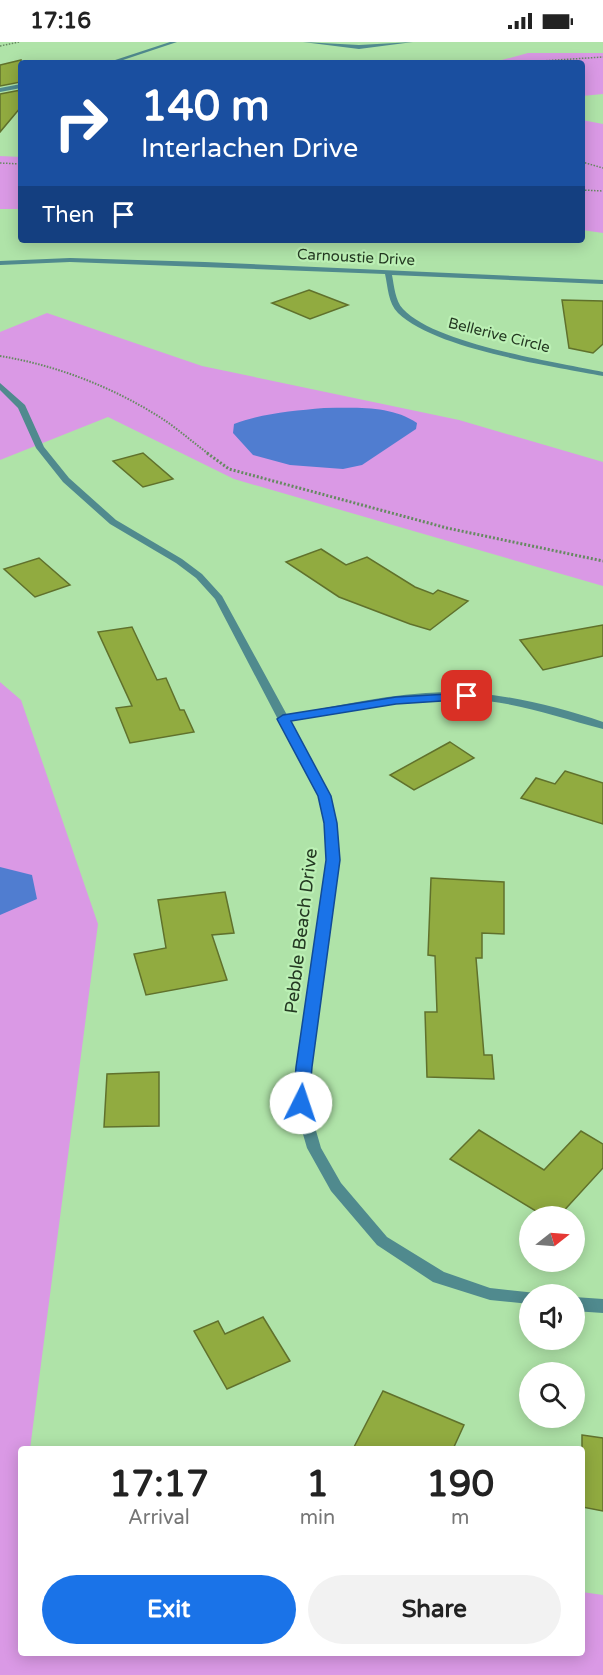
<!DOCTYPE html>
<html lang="en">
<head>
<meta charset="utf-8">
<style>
	body { margin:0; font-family:"Varela Round",sans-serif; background:#f2f2f2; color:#222; height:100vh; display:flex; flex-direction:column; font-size:22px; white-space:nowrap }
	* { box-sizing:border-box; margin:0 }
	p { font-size:20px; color:#767676 }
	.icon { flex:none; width:33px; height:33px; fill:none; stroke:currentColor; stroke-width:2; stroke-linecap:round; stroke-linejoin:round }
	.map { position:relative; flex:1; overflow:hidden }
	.panel { position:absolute; left:18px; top:1404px; width:567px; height:210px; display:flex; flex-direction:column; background:#fff; border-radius:6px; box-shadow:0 3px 15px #0003 }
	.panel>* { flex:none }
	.banner { position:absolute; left:18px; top:18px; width:567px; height:183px; border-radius:6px; box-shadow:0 3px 15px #0003; background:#1a4fa0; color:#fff; overflow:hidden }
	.needle { width:39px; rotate:73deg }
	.tools { position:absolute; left:519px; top:1164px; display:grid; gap:12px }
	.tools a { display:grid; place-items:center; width:66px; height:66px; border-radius:50%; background:#fff; box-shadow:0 3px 15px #0003; font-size:30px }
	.pin { position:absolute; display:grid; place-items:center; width:51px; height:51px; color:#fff; margin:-26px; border-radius:12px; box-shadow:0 3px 9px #0006 }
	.me { position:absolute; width:66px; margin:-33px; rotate:4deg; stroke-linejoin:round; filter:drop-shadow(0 0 4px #0008) }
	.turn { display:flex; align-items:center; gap:21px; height:126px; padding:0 24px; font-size:27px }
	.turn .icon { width:78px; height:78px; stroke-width:2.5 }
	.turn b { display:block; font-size:42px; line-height:51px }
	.then { display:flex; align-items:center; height:57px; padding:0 24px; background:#0003; gap:12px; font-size:22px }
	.eta { display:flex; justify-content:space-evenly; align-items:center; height:102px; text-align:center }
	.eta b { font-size:36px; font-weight:700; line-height:42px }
	.action { display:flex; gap:12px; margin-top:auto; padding:12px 24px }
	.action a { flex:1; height:69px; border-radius:36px; background:#1a73e8; color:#fff; font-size:24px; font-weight:700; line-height:69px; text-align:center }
	.action a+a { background:#f2f2f2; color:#222 }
	.status { display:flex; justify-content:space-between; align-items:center; height:42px; padding:0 30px; background:#fff; direction:ltr }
	.status svg { height:16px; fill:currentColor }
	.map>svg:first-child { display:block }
	.green { fill:#da99e5 }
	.water { fill:#507dd0 }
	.building { fill:#91ab40; stroke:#60712c; stroke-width:1.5 }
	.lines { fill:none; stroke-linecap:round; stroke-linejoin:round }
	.path-far2 { stroke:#668961; stroke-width:1.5; stroke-dasharray:1.5 1.5; stroke-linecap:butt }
	.path-far1 { stroke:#668961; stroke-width:2; stroke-dasharray:1.5 1.5; stroke-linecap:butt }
	.path { stroke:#668961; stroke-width:3; stroke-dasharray:2 2; stroke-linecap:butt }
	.minor { fill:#508a8e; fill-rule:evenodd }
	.route { fill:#1a73e8; stroke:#114b97; stroke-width:1.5 }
	.labels { text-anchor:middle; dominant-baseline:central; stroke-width:4.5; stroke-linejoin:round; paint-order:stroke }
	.far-street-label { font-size:15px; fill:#243922; stroke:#bcf0b5 }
	.street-label { font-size:18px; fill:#243922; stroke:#bcf0b5 }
</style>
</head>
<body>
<div class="status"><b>17:16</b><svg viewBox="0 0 49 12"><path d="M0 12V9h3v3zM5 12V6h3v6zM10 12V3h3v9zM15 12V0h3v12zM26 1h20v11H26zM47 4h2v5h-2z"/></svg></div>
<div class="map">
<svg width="603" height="1633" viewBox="0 0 603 1633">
	<rect width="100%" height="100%" fill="#afe3a8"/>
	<path class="green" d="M528 11H603V52L582 54V21H491Z
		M582 78 603 82V191L582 188Z
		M0 114 21 115V167H0Z
		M47 271 202 324 459 378 603 420V544L234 437 108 375 0 418V290Z
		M0 640 21 658 98 882 30 1407H21V1611H582V1550L603 1553V1633H0Z"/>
	<path class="water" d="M324 366C356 366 390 363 417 381L416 387 362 423 343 427 290 423 253 413 233 391 234 382C263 371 293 369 324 366Z
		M0 825 32 833 37 857 0 873Z"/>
	<path class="building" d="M21 18V40L0 44V23Z
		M21 48V65L0 90V52Z
		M309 248 348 263 310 277 272 261Z
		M562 258 603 259V302L593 311 569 306Z
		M143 411 173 437 143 445 113 419Z
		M321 507 346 523 367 515 415 545 433 552 438 548 468 559 430 588 410 582 339 555 286 520Z
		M39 516 70 543 35 555 4 527Z
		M603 583V614L543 628 520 598Z
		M132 585 157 638 166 636 180 668H184L194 690 130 701 116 666 132 664 98 590Z
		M450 700 474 716 414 748 390 733Z
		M565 729 603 741V782L521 756 536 736 555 742Z
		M431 836 504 840V892L482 891V916H476L484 1013H492L494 1037 427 1035 425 970H437L435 914 428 913Z
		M225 850 234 891 212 893 227 938 146 953 134 912 166 906 158 858Z
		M159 1030V1084L104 1085 107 1032Z
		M479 1088 544 1128 581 1089 603 1102V1126L559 1174H544L450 1117Z
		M263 1275 290 1319 227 1347 194 1289 218 1279 225 1292Z
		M383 1349 464 1383 453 1407H353Z
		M582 1393 603 1396V1469L582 1465Z"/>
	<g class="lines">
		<path class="path-far2" d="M0 4 19 0
			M510 21 603 15
			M582 120 603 126
			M0 121 21 122
			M582 148 603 149"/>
		<path class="path-far1" d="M0 314C55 323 110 344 158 374 176 385 192 400 209 412"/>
		<path class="path" d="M207 411 229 427 447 486 603 519"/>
		<path class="minor" d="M170 0H177L114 21H106Z
			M303 0 359 3 413 0 359 7Z
			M21 42V46L0 50V46Z
			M70 216 205 220 603 238V242L392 233C394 243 395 259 403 267 435 302 555 320 603 330V334C551 324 435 307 398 271 388 261 388 245 385 232L70 220 0 223V219Z
			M0 341 25 363 44 405 69 436 116 478 182 517 202 532 222 554 287 673C339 664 392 651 446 650 499 650 553 663 603 680V687C557 675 516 660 468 657 408 654 349 669 290 679L330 754 337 781 339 818 311 1025 308 1061 321 1106 341 1141 387 1195 444 1230 490 1246 536 1251 530 1252V1262L490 1258 433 1240 377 1203 331 1149 307 1106 294 1061 297 1025 327 818 325 781 318 754 215 557 196 536 176 521 110 482 63 440 36 406 18 366 0 348Z
			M574 1255 603 1257V1271L574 1269Z"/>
	</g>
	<path class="route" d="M467 651 472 652V657L396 662 291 679 331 754 337 781 340 818 312 1025 309 1061 307 1065H296L293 1061 296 1025 326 818 324 781 318 754 277 677 283 673 396 655Z"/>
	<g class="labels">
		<g class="far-street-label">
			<text transform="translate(356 215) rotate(3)">Carnoustie Drive</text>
			<text transform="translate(499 293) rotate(14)">Bellerive Circle</text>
		</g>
		<g class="street-label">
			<text transform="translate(301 889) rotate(-83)">Pebble Beach Drive</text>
		</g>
	</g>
</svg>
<div class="tools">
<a><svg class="needle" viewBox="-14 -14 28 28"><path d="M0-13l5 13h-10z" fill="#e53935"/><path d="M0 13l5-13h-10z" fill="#767676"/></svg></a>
<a><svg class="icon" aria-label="sound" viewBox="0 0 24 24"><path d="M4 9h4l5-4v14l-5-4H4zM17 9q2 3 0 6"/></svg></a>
<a><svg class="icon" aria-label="search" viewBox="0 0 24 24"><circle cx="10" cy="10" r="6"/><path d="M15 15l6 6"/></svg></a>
</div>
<div class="pin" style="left:467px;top:654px;background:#d93025"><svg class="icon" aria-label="arrive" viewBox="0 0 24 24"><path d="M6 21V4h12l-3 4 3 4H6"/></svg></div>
<svg class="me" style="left:301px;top:1061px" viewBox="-20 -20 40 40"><circle r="19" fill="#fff"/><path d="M0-13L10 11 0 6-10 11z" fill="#1a73e8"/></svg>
<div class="banner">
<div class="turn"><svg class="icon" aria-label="right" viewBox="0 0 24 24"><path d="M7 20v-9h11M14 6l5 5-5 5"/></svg><div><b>140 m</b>Interlachen Drive</div></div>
<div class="then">Then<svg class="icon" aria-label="arrive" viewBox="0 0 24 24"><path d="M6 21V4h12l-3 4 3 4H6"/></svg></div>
</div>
<section class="panel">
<div class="eta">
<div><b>17:17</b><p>Arrival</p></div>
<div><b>1</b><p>min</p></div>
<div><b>190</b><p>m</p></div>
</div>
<div class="action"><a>Exit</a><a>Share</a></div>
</section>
</div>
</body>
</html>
